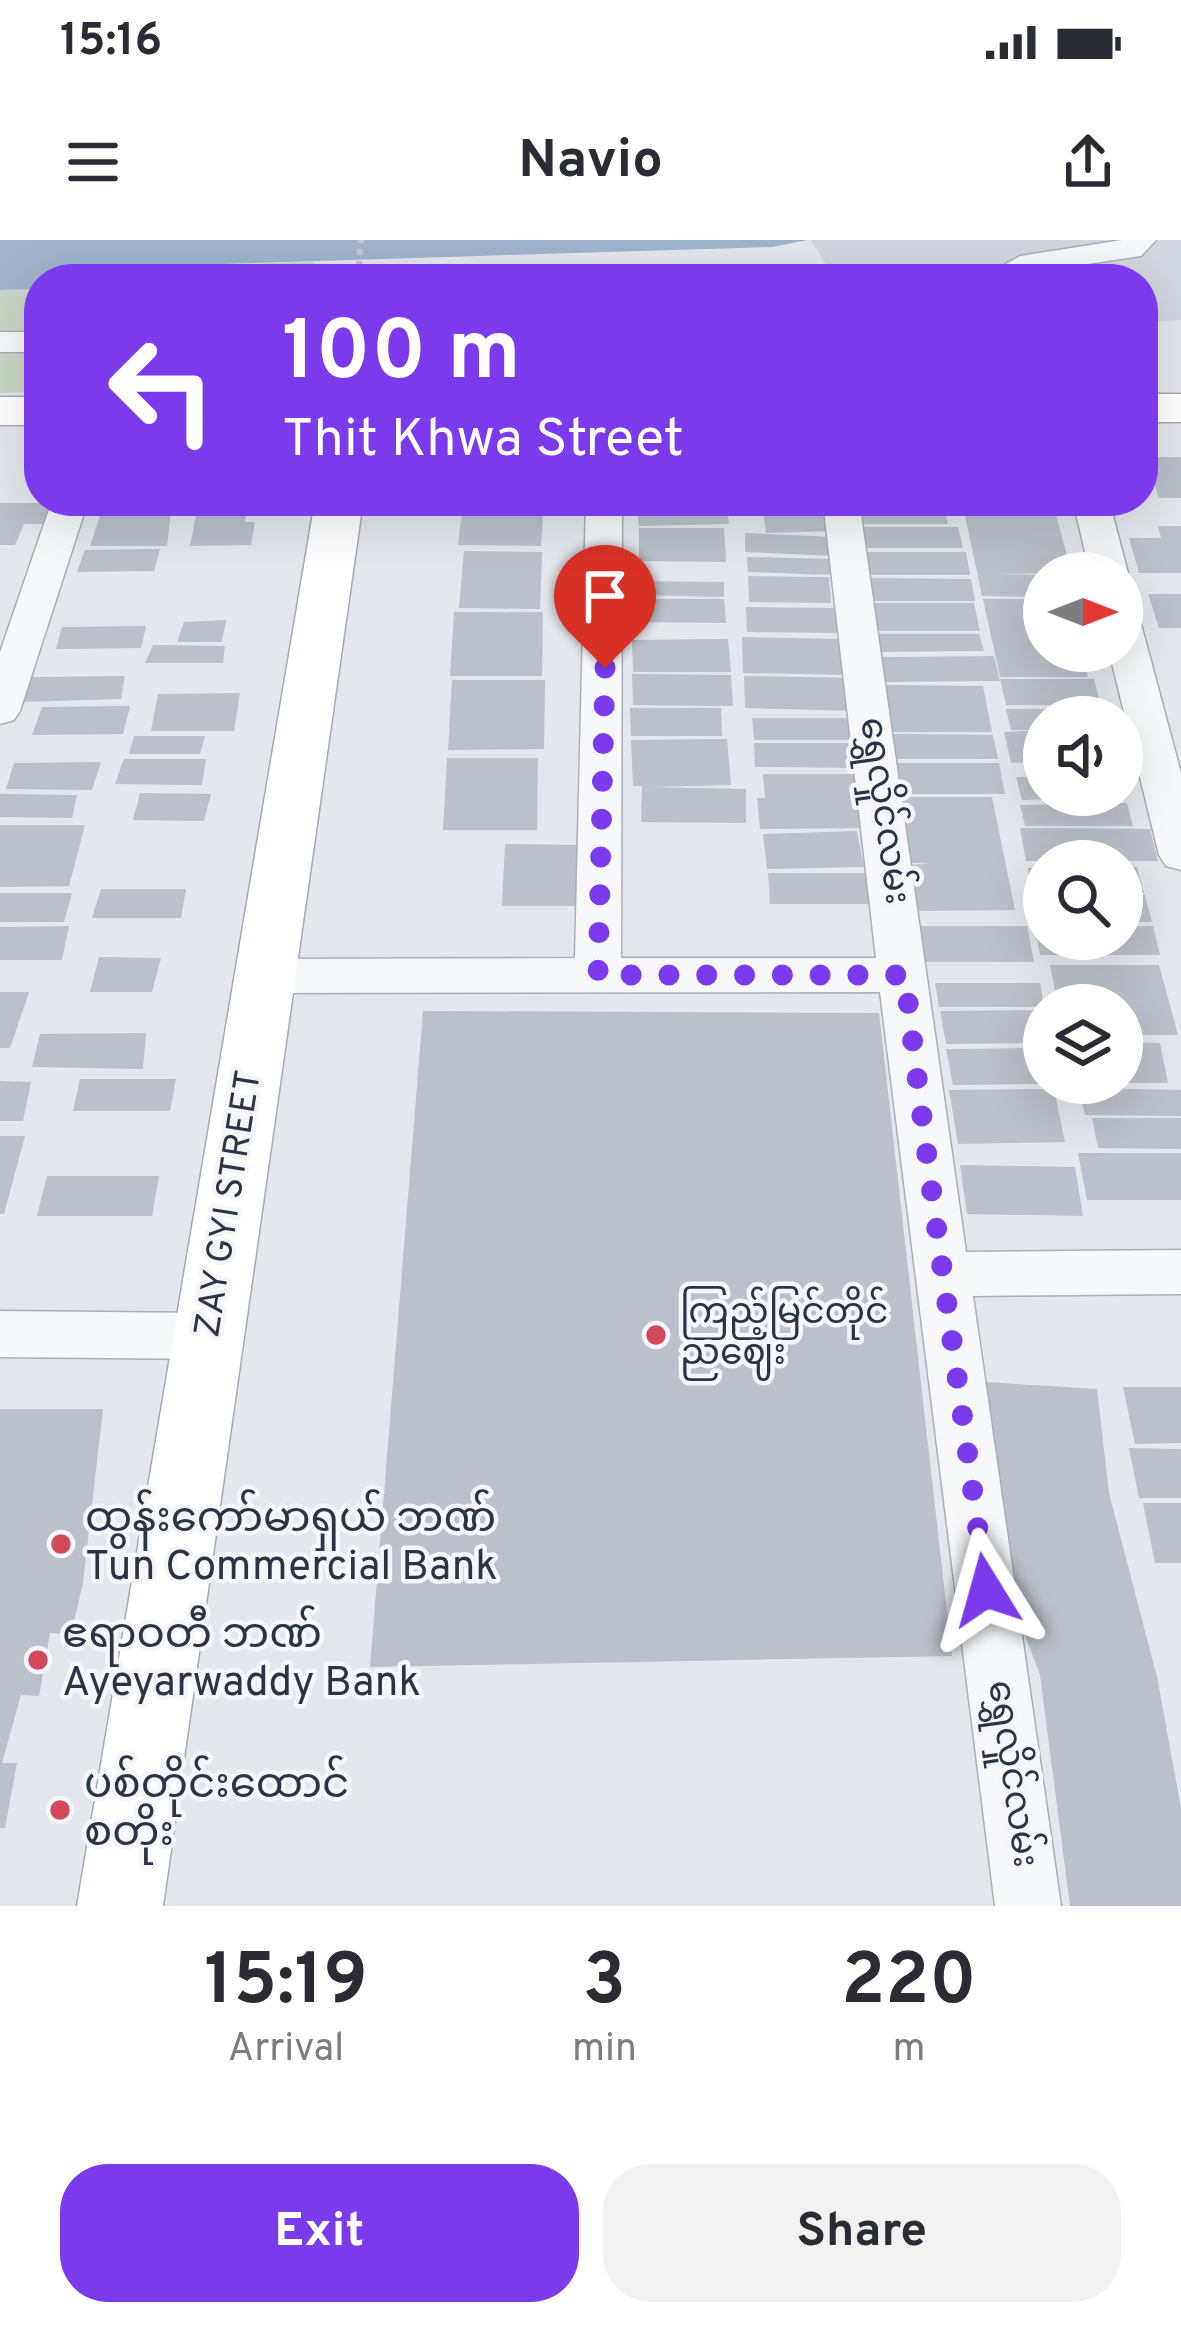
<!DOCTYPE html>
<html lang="en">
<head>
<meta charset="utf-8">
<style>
	body { margin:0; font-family:Overpass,"Noto Sans Myanmar",sans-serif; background:#f2f2f3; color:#2b2b33; height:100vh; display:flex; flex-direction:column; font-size:45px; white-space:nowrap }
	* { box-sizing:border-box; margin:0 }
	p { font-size:39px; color:#7c7c81 }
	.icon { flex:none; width:66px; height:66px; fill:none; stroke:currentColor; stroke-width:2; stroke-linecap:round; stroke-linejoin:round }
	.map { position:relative; height:1666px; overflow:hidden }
	.details { display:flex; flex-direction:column; background:#fff; flex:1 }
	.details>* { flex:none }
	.top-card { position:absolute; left:24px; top:24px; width:1134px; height:252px; border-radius:48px; box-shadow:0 12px 48px #0002; background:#7c3aed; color:#fff; overflow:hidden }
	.needle { width:78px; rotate:90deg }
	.fabs { position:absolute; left:1023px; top:312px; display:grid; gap:24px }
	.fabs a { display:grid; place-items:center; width:120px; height:120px; border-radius:50%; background:#fff; box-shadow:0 12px 48px #0002; font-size:60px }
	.pin { position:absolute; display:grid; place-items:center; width:102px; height:102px; color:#fff; margin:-123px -51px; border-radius:50% 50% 50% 0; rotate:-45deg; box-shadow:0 0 12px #0007 }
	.pin .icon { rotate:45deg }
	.me { position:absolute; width:132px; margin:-66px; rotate:352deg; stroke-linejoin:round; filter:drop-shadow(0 0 9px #0008) }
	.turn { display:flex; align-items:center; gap:42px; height:252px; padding:0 60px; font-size:54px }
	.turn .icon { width:156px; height:156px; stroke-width:2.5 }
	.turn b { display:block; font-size:84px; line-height:102px }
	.eta { display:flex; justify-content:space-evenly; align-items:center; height:204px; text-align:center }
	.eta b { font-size:72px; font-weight:700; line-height:84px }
	.button { display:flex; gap:24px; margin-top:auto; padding:24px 60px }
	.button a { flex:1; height:138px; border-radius:48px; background:#7c3aed; color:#fff; font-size:48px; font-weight:700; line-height:138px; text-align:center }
	.button a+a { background:#f2f2f3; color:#2b2b33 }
	.status { display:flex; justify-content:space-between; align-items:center; height:84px; padding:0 60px; background:#fff; direction:ltr }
	.status svg { height:33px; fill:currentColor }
	header { display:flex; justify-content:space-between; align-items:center; height:156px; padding:0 60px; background:#fff; font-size:54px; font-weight:700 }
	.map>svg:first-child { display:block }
	.built { fill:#d2d6de }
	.green { fill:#c9d6c5 }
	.water { fill:#9fb4cc }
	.building { fill:#bbc0ca }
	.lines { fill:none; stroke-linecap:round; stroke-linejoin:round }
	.minor-casing { stroke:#a9aeb7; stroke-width:3 }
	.major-casing { stroke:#a3abb8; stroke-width:3 }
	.path { stroke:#c2c5cb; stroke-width:6; stroke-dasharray:6 6; stroke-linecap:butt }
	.minor { fill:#f7f8fa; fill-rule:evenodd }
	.major { fill:#fff; fill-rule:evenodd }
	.route { stroke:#7c3aed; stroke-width:21; stroke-dasharray:0 37.8 }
	.poi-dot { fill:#d1495b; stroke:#f4f6f9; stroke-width:4.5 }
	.labels { text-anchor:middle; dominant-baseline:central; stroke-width:9; stroke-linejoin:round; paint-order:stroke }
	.street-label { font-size:36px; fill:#2b3445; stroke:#f4f6f9 }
	.poi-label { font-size:36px; fill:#2b3445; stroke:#f4f6f9; text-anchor:start }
	.near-poi-label { font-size:42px; fill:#2b3445; stroke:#f4f6f9; text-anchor:start }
</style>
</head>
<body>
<div class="status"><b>15:16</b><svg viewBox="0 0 49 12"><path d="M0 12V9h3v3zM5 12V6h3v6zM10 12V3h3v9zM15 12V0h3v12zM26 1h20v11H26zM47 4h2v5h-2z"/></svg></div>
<header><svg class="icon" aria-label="menu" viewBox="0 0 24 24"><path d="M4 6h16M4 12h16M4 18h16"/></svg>Navio<svg class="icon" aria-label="share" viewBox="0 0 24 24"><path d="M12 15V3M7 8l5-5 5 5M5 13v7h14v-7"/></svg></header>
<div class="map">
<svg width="1181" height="1666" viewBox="0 0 1181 1666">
	<rect width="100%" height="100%" fill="#e4e7ec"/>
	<path class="built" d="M811 0H1181V80L1143 82V39H834Z"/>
	<path class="green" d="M313 22 317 39H130L187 25Z
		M39 49V152L0 153V50Z"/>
	<path class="water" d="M0 0H807L772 7 187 25 130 39H39V49L0 50Z"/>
	<path class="building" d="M1146 217H1181V258H1159Z
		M105 261H172L167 306H90Z
		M199 261H247L245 282H255L251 305 190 306Z
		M463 261H544L541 306 458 305Z
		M636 261H726L729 284 639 286Z
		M827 261 832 291 766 293 762 262Z
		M850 261H944L948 284H854Z
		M962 261H1052L1072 333 1001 334 1044 335V357L982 356Z
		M0 263H51L44 284H24L15 305H0Z
		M1158 286H1181V333H1139L1129 298H1161Z
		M854 287H958L963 308H857Z
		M639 288H724L726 322 639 321Z
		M745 293 835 297V316L745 312Z
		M160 309 154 331 77 332 85 310Z
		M464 311 542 312 540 369 459 368Z
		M859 312H966L970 335H863Z
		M747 317 831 319 832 335 748 332Z
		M748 336 829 337 831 363 749 362Z
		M864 338 971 339 975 361H866Z
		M637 341 724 342V357L637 355Z
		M1148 354H1181V388H1159Z
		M639 359H724L726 383 639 382Z
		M983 359H1044V411H1082L1088 437H1000Z
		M867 363H974L980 391H871Z
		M746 367 836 368 838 393 747 392Z
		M454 372H543L542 436H450Z
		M226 380 222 402H177L184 382Z
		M146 386 141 408 56 409 62 387Z
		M877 394H979L984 411 879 412Z
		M742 397 846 399 849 435 743 433Z
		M728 399 731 432H633L632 400Z
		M153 405 225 406 223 423H145Z
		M994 416 1000 441 885 442 881 417Z
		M632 434 731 435 733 466 633 465Z
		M125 436 121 459 21 462 28 437Z
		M744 436 857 438 859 471 745 468Z
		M1000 439H1094L1101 466 1006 465Z
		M452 440H545L544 509 448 510Z
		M886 445 983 446 992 492H892Z
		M240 453 234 491H151L158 454Z
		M130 466 123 494 32 495 42 467Z
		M630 468H721L722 496H631Z
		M1102 468 1104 477H1044V522L1011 523 1004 492 1040 490H1011L1006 469Z
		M752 478H850L853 500H754Z
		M890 494 993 495 998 519H894Z
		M134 496H205L200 514H129Z
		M727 499 731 545 651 547 746 549V583L641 582 642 546H633L631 500Z
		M754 503H853L856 528 755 527Z
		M447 518H538L537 590H443Z
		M124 519H206L202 545 115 544Z
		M101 522 92 550 6 549 14 523Z
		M894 523H999L1005 554H899Z
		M763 534H862L864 588 760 589 757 558H765Z
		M1044 536V555L1056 559 1022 560 1016 537Z
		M140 553 211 554 204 581 133 580Z
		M0 554 77 555 72 578 0 577Z
		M900 557H992L1015 670 918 671 910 625 929 623H910Z
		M1127 563 1133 586H1025L1020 565Z
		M0 585H85L69 646 0 647Z
		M1020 588 1150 589 1158 621H1026Z
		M857 591 864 627 767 629 763 594Z
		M505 604 589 605 588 666H502Z
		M1044 627V682H1034L1028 628Z
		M1122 627H1137L1144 653H1122Z
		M768 633H879L883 664H770Z
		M101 649H186L181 678H92Z
		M0 653H72L64 682H0Z
		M1122 655H1145L1152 682H1122Z
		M1035 685H1044V699H1122V686H1153L1160 715H1040Z
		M69 686 62 720H0V687Z
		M920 686H1027L1034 722H925Z
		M99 717 161 718 152 752H90Z
		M1050 725H1159L1178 795H1122V765H1058Z
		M935 743H1040L1044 767H939Z
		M0 752H29L10 808H0Z
		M1041 770 1044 803 946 804 940 771Z
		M423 771 879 773 952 1416 370 1427Z
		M146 793 143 829 32 827 40 794Z
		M1122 802 1160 803 1168 843H1122Z
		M1044 808V844L953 845 946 809Z
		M80 839H176L170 871H73Z
		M0 841 31 842 23 881H0Z
		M1079 848 1181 850V876L1085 875Z
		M1054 849 1065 902 958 904 949 850Z
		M1092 878H1181V909L1098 908Z
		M0 896H25L4 974H0Z
		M1078 913H1181V960H1087Z
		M960 925 1075 927 1083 976 967 974Z
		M47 936H159L152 976H37Z
		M970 1141 1097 1149 1109 1253 1157 1437 1181 1568V1666H1070L1040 1435 992 1308Z
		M1123 1147H1181V1203L1135 1204Z
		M0 1169H103L83 1343 71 1394 50 1393 39 1456 21 1455 2 1523H17L5 1588H0Z
		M1129 1208 1181 1209V1258H1139Z
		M1143 1263H1181V1323H1155Z"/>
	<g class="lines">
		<defs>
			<path id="minor" d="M1122 0H1156L1141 16 1020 34 1004 25 1020 16Z
				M0 92H39V112H0Z
				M52 261H88L20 471 14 480 0 484V412Z
				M586 261H622L621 718H876L823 261H859L966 1012 1181 1010V1054L973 1056 1061 1666H995L880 752 266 753 250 748 243 736 250 724 266 719 575 718Z
				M1073 261H1109L1128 333 1122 341V333H1090Z
				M1122 372 1136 375 1141 384 1181 533V630L1166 626 1159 615 1109 411H1122Z
				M0 1071 208 1073 227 1080 235 1096 227 1112 208 1119 0 1117Z"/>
			<path id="major" d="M1143 154H1181V182H1143Z
				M0 157H39V185H0Z
				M315 261H363L163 1666H77Z"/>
		</defs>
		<use href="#minor" class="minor-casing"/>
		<use href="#major" class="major-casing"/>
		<path class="path" d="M358 39 361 0"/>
		<use href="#minor" class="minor"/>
		<use href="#major" class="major"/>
	</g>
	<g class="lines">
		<path class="route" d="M605 428 598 735H905C928 940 959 1144 986 1350"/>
	</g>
	<g class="poi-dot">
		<circle cx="656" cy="1095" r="12"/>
		<circle cx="61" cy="1304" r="12"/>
		<circle cx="38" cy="1420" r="12"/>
		<circle cx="60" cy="1570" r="12"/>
	</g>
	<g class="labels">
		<g class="street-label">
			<text transform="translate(883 571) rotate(82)">ရွှေလှိုင်လမ်း</text>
			<text transform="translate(230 964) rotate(-81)">ZAY GYI STREET</text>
			<text transform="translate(1011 1534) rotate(82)">ရွှေလှိုင်လမ်း</text>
		</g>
		<g class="poi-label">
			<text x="680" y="1074">ကြည့်မြင်တိုင်<tspan x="680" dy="41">ညဈေး</tspan></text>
		</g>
		<g class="near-poi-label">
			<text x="85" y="1280">ထွန်းကော်မာရှယ် ဘဏ်<tspan x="85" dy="48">Tun Commercial Bank</tspan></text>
			<text x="62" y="1396">ဧရာဝတီ ဘဏ်<tspan x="62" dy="48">Ayeyarwaddy Bank</tspan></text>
			<text x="84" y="1546">ပစ်တိုင်းထောင်<tspan x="84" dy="48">စတိုး</tspan></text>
		</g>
	</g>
</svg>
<div class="fabs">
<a><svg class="needle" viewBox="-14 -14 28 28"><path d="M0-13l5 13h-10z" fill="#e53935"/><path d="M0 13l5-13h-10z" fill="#7c7c81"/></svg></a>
<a><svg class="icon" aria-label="sound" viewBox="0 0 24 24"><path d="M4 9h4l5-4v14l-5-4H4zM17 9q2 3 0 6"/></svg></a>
<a><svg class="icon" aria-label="search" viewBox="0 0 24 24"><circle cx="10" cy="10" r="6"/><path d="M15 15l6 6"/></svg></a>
<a><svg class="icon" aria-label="layers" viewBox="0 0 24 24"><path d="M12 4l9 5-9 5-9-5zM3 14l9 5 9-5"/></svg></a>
</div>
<div class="pin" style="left:605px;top:428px;background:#d93025"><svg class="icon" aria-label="arrive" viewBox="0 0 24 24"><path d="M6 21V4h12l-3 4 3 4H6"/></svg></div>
<svg class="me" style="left:986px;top:1350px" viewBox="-20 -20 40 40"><path d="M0-17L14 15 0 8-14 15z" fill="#7c3aed" stroke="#fff" stroke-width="4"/></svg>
<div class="top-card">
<div class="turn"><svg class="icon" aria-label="left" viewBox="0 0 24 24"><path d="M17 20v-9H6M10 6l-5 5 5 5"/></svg><div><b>100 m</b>Thit Khwa Street</div></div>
</div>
</div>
<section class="details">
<div class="eta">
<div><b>15:19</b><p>Arrival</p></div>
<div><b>3</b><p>min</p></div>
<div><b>220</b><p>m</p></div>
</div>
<div class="button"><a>Exit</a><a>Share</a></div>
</section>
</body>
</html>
